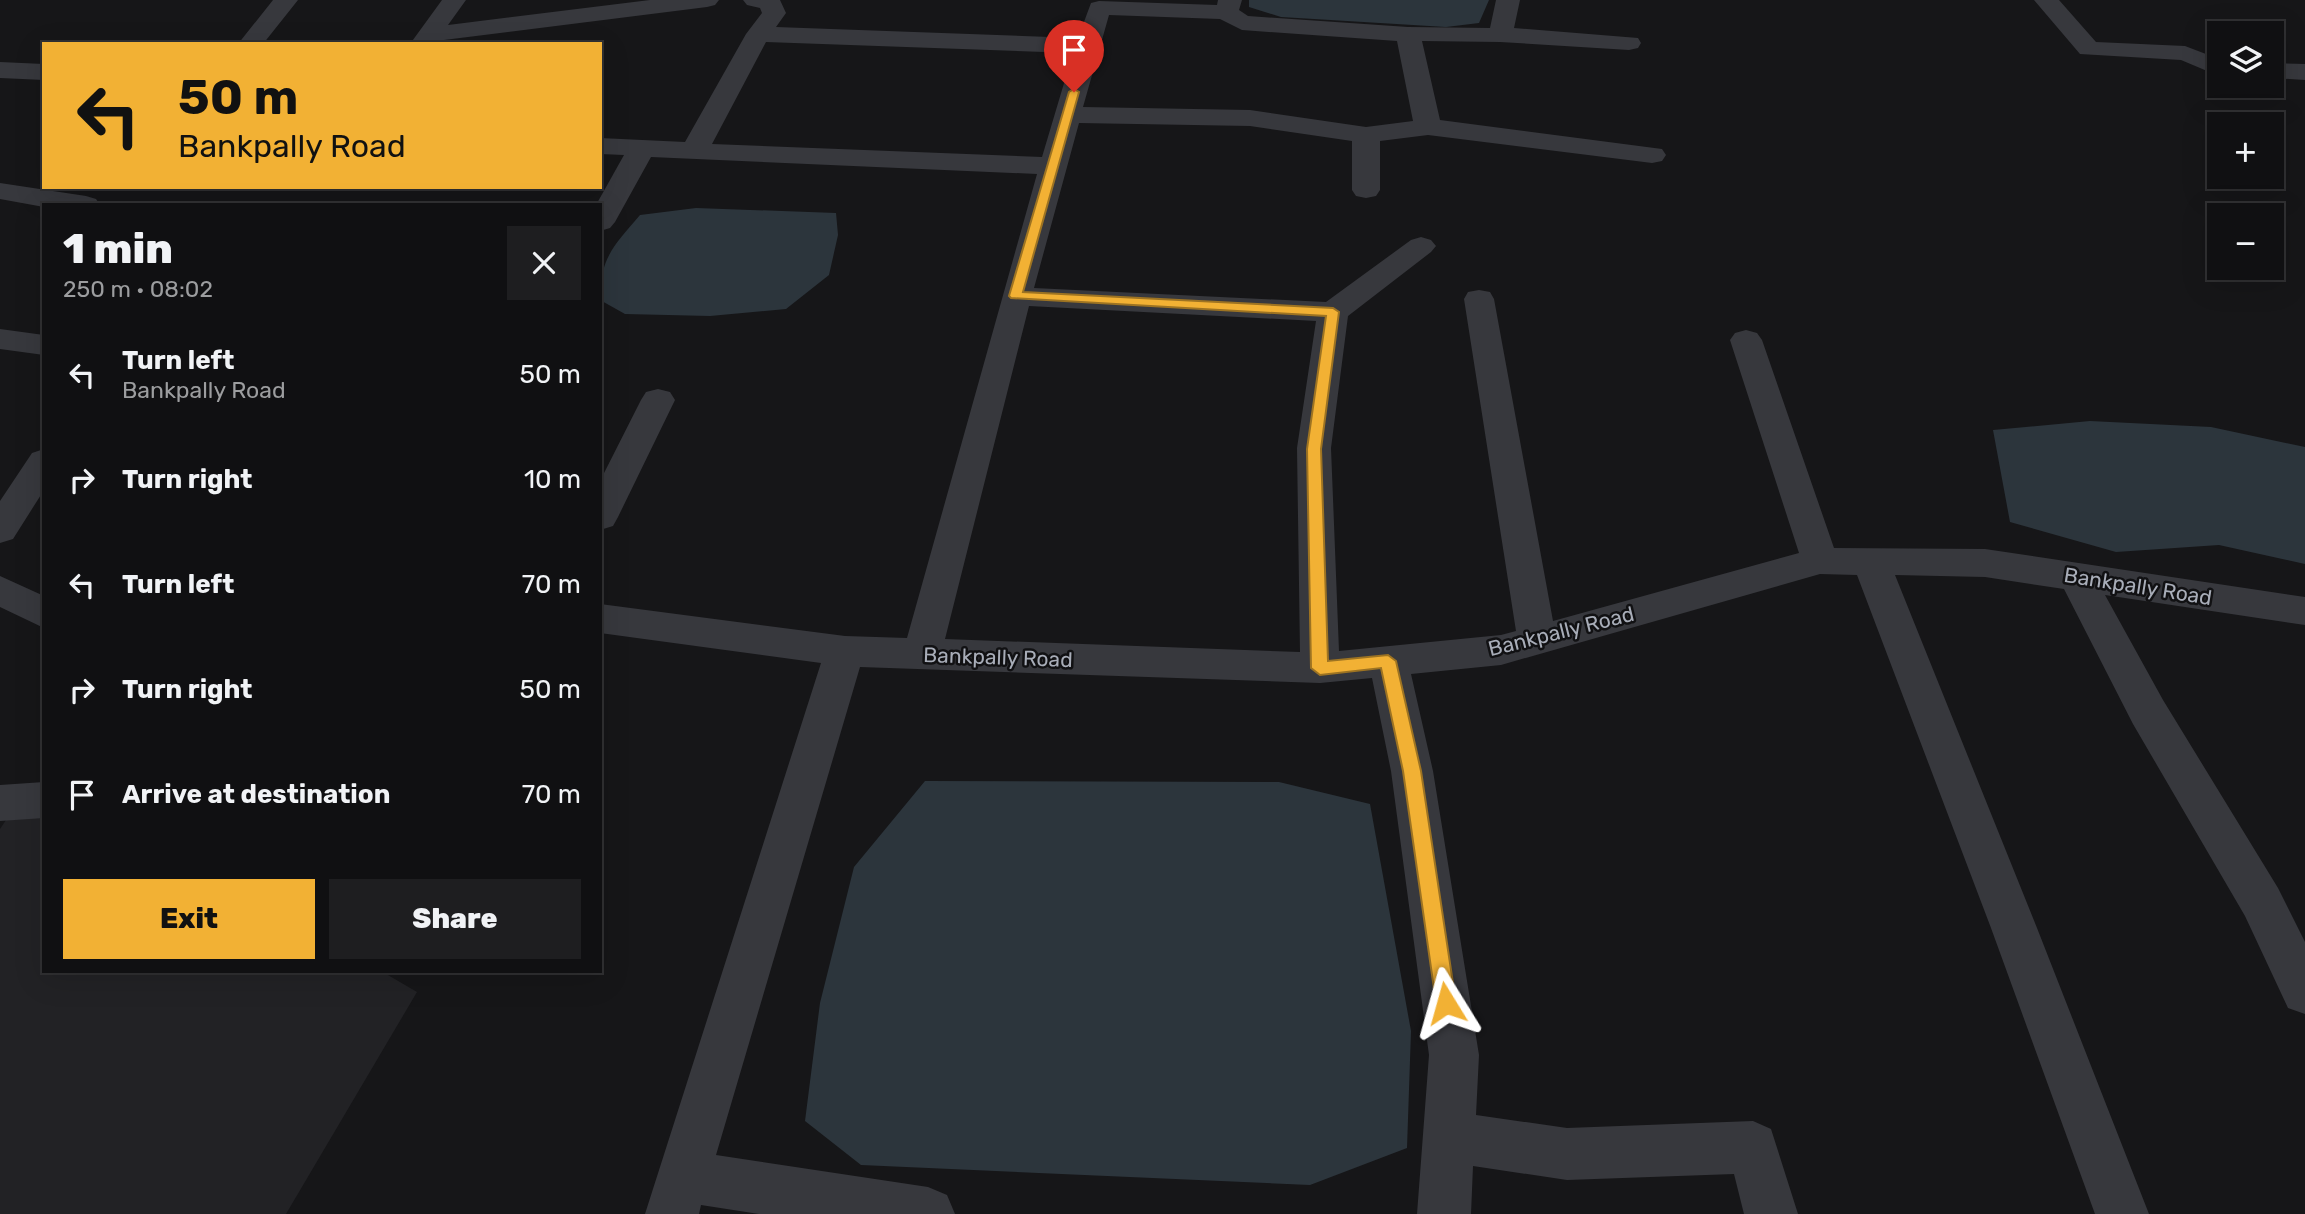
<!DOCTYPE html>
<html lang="en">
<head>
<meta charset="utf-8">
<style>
	body { margin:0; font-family:Rubik,sans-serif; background:#1e1e20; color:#f1f3f6; height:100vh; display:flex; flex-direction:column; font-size:26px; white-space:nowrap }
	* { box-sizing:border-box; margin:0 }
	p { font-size:23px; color:#9c9d9f }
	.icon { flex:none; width:38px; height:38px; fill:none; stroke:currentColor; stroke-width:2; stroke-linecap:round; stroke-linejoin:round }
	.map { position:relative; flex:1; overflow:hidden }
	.drawer { position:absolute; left:42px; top:203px; width:560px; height:770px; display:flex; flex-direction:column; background:#101012; border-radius:0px; box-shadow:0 7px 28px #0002,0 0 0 2px #303032 }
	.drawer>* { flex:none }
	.banner { position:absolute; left:42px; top:42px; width:560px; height:147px; border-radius:0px; box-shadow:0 7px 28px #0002,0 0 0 2px #303032; background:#f2b134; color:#111; overflow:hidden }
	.tools { position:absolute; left:2207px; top:21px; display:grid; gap:14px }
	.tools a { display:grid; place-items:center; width:77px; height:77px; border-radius:0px; background:#101012; box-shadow:0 7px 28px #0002,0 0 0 2px #303032; font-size:35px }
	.pin { position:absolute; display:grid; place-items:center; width:60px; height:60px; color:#fff; margin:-72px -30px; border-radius:50% 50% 50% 0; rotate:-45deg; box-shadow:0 0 7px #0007 }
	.pin .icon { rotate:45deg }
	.me { position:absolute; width:77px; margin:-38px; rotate:352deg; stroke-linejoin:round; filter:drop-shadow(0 0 5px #0008) }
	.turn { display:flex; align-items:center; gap:24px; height:147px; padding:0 21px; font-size:32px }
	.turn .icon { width:91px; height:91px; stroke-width:2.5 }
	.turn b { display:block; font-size:49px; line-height:60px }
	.round { display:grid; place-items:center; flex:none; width:74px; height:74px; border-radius:0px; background:#1e1e20 }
	.head { display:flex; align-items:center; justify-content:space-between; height:119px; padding:0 21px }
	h1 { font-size:42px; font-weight:800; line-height:52px }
	.cta { display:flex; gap:14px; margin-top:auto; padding:14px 21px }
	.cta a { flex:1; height:80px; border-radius:0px; background:#f2b134; color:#111; font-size:28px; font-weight:800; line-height:80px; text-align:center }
	.cta a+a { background:#1e1e20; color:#f1f3f6 }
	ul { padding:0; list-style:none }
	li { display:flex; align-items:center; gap:21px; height:105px; padding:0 21px }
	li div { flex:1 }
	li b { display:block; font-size:26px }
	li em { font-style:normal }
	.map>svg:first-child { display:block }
	.built { fill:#222225 }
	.water { fill:#2c353c }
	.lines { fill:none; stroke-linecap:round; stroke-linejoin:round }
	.street { fill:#37383d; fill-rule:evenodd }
	.route { fill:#f2b134; stroke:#9d7322; stroke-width:2 }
	.labels { text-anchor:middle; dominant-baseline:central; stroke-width:5; stroke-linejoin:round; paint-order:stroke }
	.street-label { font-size:21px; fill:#a8adb8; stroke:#111113 }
</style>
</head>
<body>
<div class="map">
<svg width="2305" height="1214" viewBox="0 0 2305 1214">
	<rect width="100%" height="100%" fill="#161618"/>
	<path class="built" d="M44 813V971H381L417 992 286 1214H0V829L8 817Z"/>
	<path class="water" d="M1249 0H1489L1479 23 1446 27 1281 17 1249 7Z
		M696 208 836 213 838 235 829 275 786 309 710 316 625 314 600 300C600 257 614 246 640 215Z
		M2090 421 2211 427 2305 447V564L2219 545 2116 552 2010 522 1993 430Z
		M925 781 1279 782 1370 804 1411 1031 1407 1148 1310 1185 861 1165 805 1121 820 1003 854 867Z"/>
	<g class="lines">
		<path class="street" d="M273 0H298L263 44H238Z
			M442 0H466L448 25 650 0H719L715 5 707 7 436 41 435 44H410Z
			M743 0H780L786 13 776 27 1078 38 1091 3 1099 1 1217 5 1218 0H1242L1239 10 1248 16 1408 27 1490 28 1496 0H1520L1514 28 1638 38 1641 43 1638 48 1629 50 1500 42 1422 41 1440 120 1662 149 1666 155 1662 161 1652 163 1428 135 1380 141V190L1376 196 1366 198 1356 196 1352 190V141L1250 126 1079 123 1034 288 1326 302 1411 240 1421 237 1431 240 1436 246 1431 252 1348 316 1331 448 1339 651 1501 635 1516 631 1464 299 1468 292 1479 290 1490 292 1494 299 1553 621 1799 553 1730 340 1735 333 1746 330 1757 333 1762 340 1834 548 1985 549 2305 597V625L2105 595 2163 700 2278 888 2305 942V1014L2288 1008 2245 916 2133 724 2064 589 1985 577 1895 575 2037 928 2149 1214H2095L1991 928 1857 575 1820 574 1501 665 1411 674 1433 771 1479 1055 1476 1115 1567 1128 1753 1121 1771 1129 1798 1214H1744L1734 1174 1567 1180 1473 1166 1471 1214H1417L1429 1055 1391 771 1372 678 1320 683 860 667 716 1155 928 1187 947 1195 955 1214H759L701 1205 699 1214H645L821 663 600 633V604L845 636 907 638 1037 174 651 157 615 222 610 228 600 231V205H596L624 155 600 154V138L685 142 746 34 762 13 760 8 747 5ZM1109 15 1220 19 1242 30 1397 41 1413 121 1366 127 1250 110 1083 107ZM766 42 1073 53 1042 157 712 144ZM1029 306 1316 321 1297 448 1300 652 945 639Z
			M2034 0H2059L2096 42 2185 46 2219 59V76L2181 60 2080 54Z
			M0 62 44 64V80L0 78Z
			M2272 63 2305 64V80L2272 78Z
			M0 183 86 196 96 199 100 205 44 207 0 199Z
			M0 329 44 335V355L0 349Z
			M658 389 670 392 675 400 618 517 613 526 600 530V481L641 400 646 392Z
			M44 449V490L13 539 0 543V501L32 453Z
			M0 576 44 596V628L0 607Z
			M44 782V818L0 821V785Z"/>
	</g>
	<path class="route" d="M1074 89 1079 92 1023 292 1333 308 1339 312 1321 449 1328 661 1388 655 1396 661 1421 771 1456 1003 1453 1009 1446 1012 1439 1009 1436 1003 1403 771 1381 668 1320 675 1311 668 1307 449 1326 316 1011 298 1009 296 1069 92Z"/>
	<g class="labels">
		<g class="street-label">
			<text transform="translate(2138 586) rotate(9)">Bankpally Road</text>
			<text transform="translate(1561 631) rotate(-14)">Bankpally Road</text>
			<text transform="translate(998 657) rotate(2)">Bankpally Road</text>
		</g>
	</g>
</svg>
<div class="tools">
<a><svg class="icon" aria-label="layers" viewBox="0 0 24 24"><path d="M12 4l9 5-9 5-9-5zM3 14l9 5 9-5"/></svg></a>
<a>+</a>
<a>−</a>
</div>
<div class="pin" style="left:1074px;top:92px;background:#d93025"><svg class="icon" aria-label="arrive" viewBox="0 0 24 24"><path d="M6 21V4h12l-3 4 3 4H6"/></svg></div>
<svg class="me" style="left:1446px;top:1003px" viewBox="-20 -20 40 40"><path d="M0-17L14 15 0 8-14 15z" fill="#f2b134" stroke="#fff" stroke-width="4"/></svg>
<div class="banner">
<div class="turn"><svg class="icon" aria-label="left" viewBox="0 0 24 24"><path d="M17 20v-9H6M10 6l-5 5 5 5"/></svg><div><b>50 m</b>Bankpally Road</div></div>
</div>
<section class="drawer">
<div class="head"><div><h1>1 min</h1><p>250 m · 08:02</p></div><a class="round"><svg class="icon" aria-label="close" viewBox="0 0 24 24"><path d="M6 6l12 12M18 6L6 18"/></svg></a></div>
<ul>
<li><svg class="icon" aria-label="left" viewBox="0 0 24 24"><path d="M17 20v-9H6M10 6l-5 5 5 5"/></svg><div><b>Turn left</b><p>Bankpally Road</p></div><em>50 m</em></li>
<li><svg class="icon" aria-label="right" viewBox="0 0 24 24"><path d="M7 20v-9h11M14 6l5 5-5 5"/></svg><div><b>Turn right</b></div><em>10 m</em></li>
<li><svg class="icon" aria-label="left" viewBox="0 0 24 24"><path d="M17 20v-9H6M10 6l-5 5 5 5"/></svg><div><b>Turn left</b></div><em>70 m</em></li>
<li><svg class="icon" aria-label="right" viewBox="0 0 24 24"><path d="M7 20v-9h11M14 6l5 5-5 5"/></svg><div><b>Turn right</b></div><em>50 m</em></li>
<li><svg class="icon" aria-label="arrive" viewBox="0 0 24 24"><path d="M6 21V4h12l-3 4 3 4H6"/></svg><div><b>Arrive at destination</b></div><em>70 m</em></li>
</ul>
<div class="cta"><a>Exit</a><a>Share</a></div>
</section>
</div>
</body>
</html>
